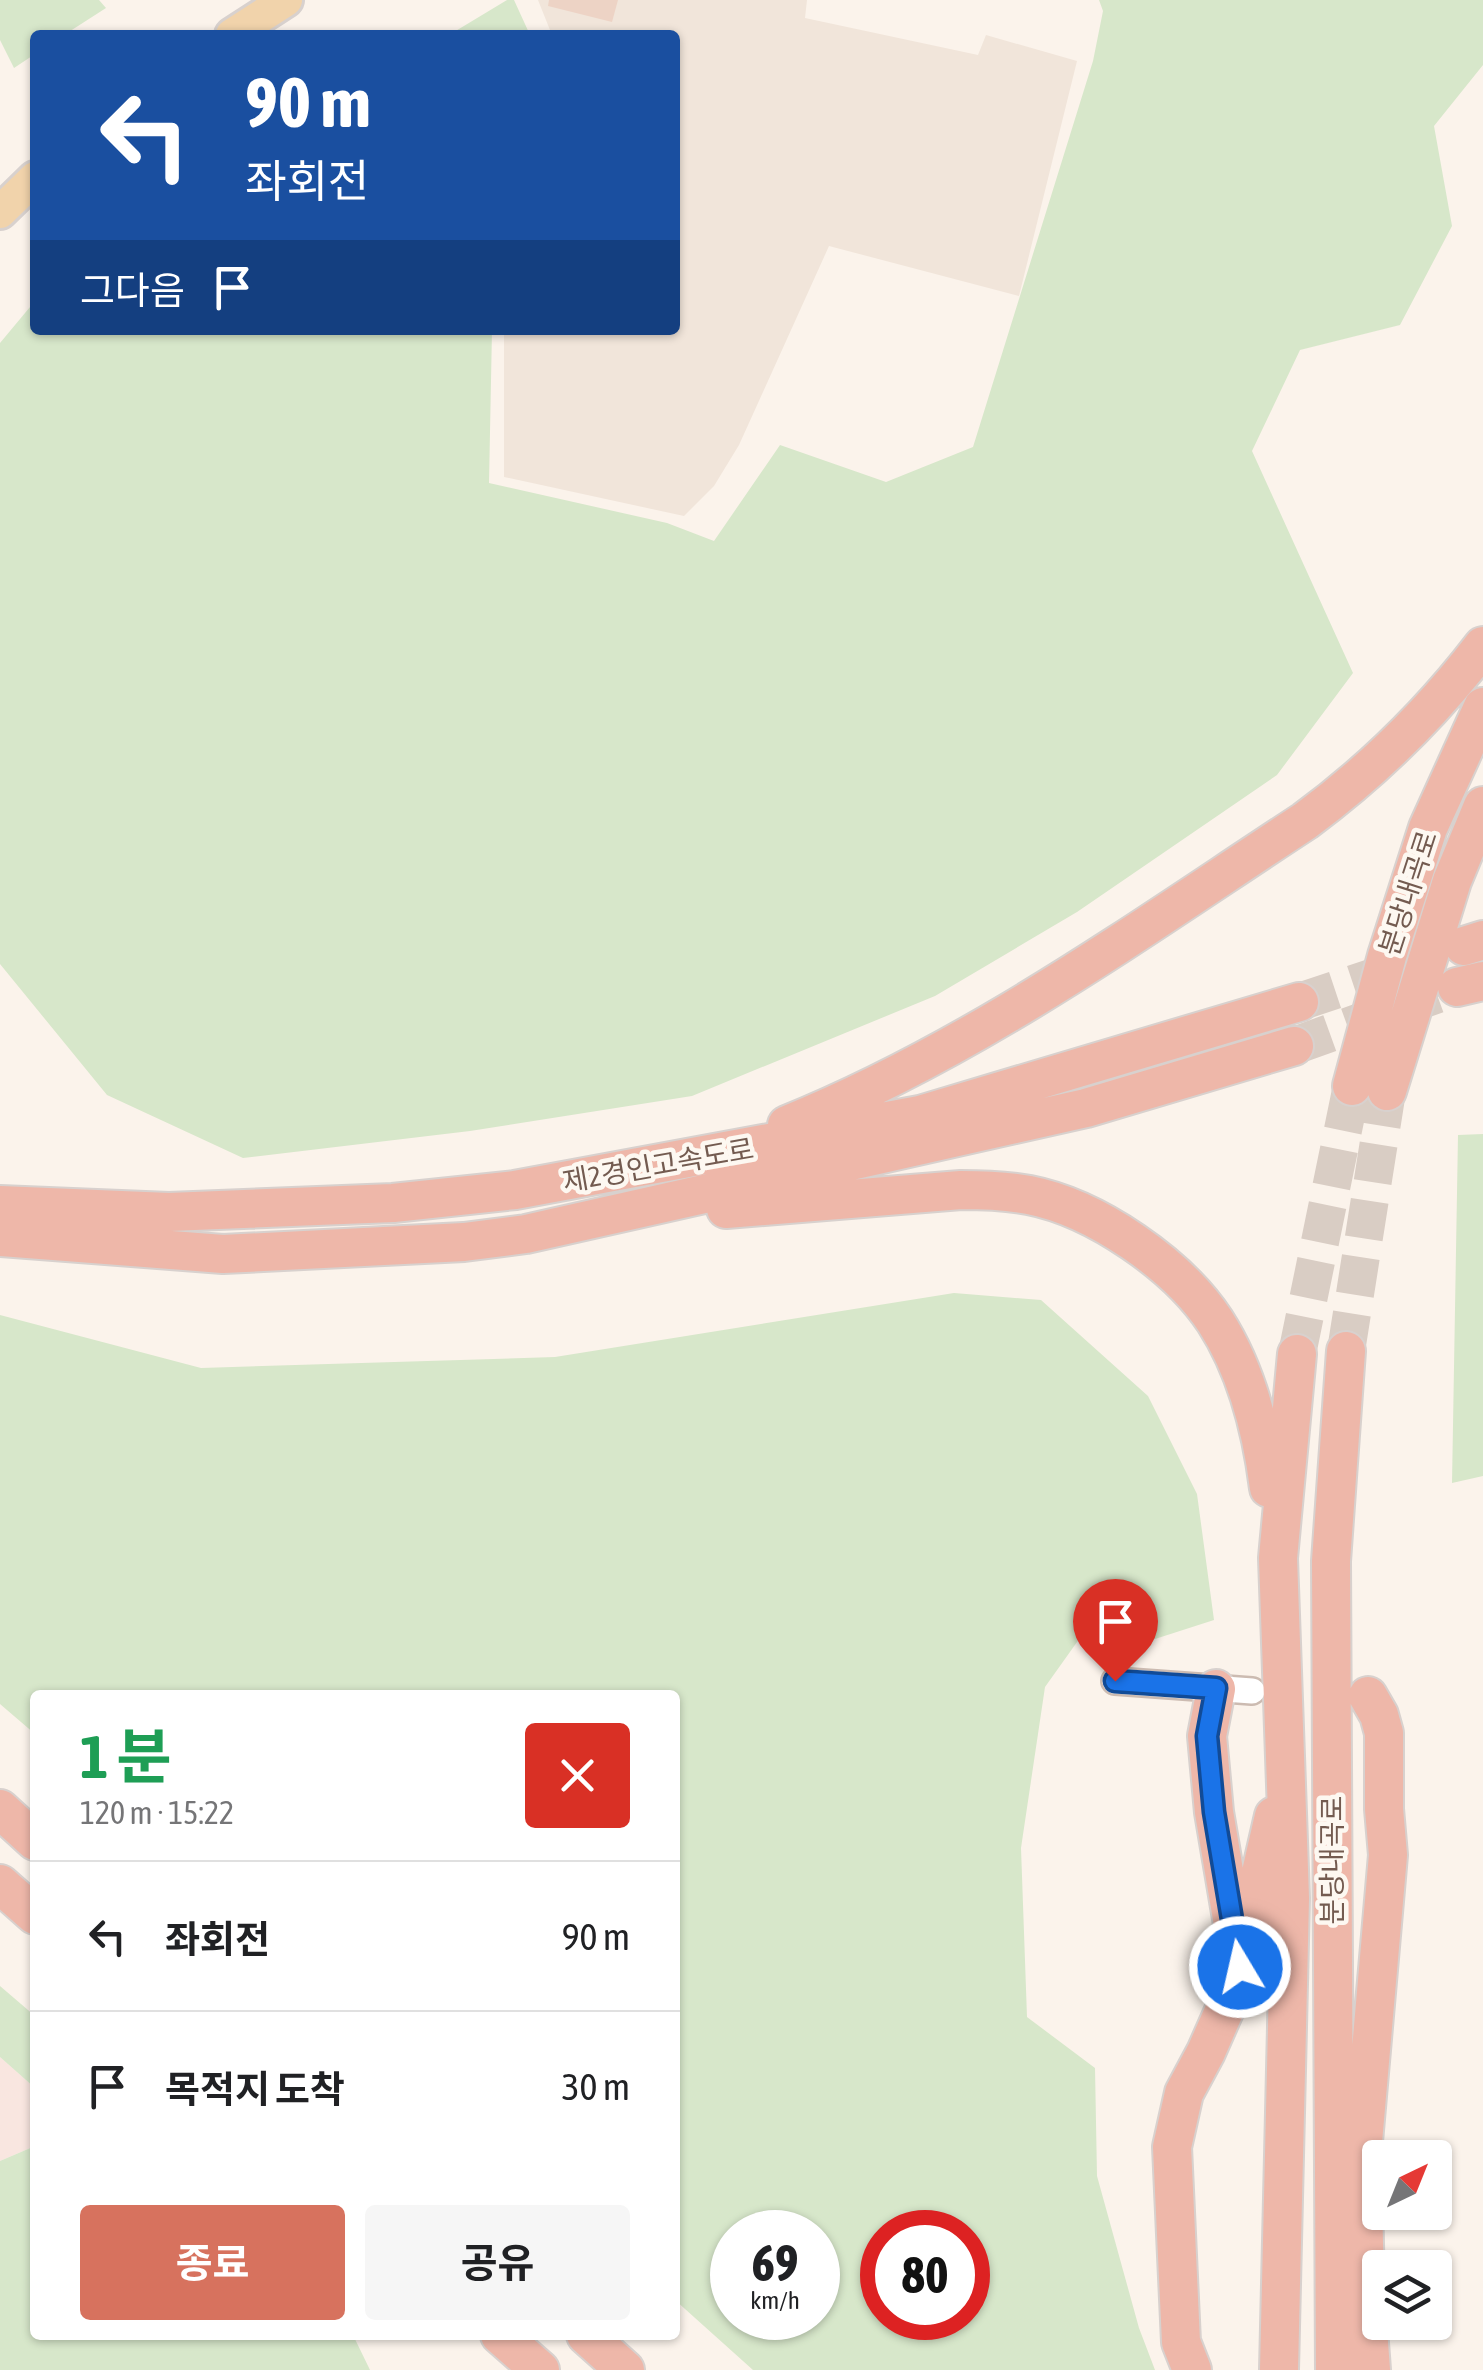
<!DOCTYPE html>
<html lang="ko">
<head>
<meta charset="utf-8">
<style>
	body { margin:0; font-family:"Asap Condensed","Noto Sans KR",sans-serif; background:#f6f6f6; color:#202124; height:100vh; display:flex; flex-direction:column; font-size:38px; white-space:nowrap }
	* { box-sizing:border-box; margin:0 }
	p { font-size:32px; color:#757577 }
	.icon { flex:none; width:55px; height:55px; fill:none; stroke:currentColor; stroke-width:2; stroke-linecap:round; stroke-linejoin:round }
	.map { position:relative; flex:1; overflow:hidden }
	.drawer { position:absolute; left:30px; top:1690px; width:650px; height:650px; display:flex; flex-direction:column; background:#fff; border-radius:10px; box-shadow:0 2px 8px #0004 }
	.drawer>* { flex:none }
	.hud { position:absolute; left:30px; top:30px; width:650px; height:305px; border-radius:10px; box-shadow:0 2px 8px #0004; background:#1a4fa0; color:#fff; overflow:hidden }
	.needle { width:65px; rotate:43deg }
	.fabs { position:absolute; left:1362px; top:2140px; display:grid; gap:20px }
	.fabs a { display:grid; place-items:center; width:90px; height:90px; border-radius:10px; background:#fff; box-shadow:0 2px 8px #0004; font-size:50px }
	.speed { position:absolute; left:710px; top:2210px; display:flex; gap:20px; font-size:50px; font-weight:700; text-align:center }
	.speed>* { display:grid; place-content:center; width:130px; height:130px; border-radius:50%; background:#fff; box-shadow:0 2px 8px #0004; line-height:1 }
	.speed small { font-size:25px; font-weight:400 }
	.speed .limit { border:15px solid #d22; background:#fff; color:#111 }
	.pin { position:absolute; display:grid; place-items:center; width:85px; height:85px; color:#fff; margin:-102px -42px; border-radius:50% 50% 50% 0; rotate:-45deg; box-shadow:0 0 10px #0007 }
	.pin .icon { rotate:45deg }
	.me { position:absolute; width:110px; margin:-55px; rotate:351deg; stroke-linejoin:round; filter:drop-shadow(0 0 8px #0008) }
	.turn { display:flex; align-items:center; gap:35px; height:210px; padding:0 50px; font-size:45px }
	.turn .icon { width:130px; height:130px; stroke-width:2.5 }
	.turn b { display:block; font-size:70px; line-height:85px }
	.then { display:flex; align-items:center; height:95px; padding:0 50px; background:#0003; gap:20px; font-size:38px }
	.round { display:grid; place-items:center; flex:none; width:105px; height:105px; border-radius:10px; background:#f6f6f6 }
	.summary { display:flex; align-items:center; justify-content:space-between; height:170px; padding:0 50px }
	h1 { font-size:60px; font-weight:700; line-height:75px; color:#1e9e55 }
	.button { display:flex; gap:20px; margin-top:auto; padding:20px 50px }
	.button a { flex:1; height:115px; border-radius:10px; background:#d7725e; color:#fff; font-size:40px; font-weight:700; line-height:115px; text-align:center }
	.button a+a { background:#f6f6f6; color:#202124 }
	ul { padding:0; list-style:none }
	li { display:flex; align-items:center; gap:30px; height:150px; padding:0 50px; border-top:2px solid #e0e0e0 }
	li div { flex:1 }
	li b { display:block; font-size:38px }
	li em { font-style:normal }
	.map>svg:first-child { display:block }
	.residential { fill:#f1e5da }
	.commercial { fill:#f9e6e0 }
	.green { fill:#d7e7ca; fill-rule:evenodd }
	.building { fill:#edd3c5 }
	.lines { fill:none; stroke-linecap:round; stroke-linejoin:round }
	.highway-tunnel { stroke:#d9cdc4; stroke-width:38; stroke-dasharray:38 19; stroke-linecap:butt }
	.minor-casing { stroke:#ccbbb1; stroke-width:30 }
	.major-casing { stroke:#d8d1ce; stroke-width:38 }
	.highway-casing { stroke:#d8d1ce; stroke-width:42 }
	.minor { stroke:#fff; stroke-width:25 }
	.major { stroke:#f1d3ab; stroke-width:32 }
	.highway { stroke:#eeb7a9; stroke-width:38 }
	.route-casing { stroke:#114b97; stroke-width:25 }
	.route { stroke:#1a73e8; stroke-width:18 }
	.labels { text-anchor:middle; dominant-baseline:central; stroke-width:9; stroke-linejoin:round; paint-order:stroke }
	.street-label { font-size:28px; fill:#735b50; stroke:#fdf8f1 }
</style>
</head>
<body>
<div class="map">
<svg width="1483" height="2370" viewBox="0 0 1483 2370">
	<rect width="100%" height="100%" fill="#fbf3eb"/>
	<path class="residential" d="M538 0H807L805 18 978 55 986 35 1077 61 1019 296 829 246 739 445 714 486 684 516 504 477V330H675V35H552Z"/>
	<path class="commercial" d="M0 2057 35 2088V2146L0 2161Z"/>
	<path class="green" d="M0 0H99L106 8 64 35H35V54L14 68 0 40Z
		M507 0H514L530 35H449Z
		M1099 0H1483V65L1434 126 1452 226 1400 325 1300 350 1252 451 1353 673 1277 775 1077 912 935 996 692 1096 470 1131 243 1158 107 1095 0 964V343L35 301V330H492L489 483 667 523 714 541 780 445 886 482 973 447 1093 61 1103 11Z
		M1483 1134V1476L1452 1483 1458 1135Z
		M954 1293 1041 1300 1148 1396 1197 1494 1214 1620 1155 1639 1097 1614 1045 1687 1021 1848 1027 2017 1095 2068 1097 2176 1139 2328 1155 2370H753L675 2300V1695H35V1734L0 1704V1315L201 1368 555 1357ZM818 2232V2318H732V2232ZM968 2232V2318H882V2232Z
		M0 1986 35 2016V2088L0 2057Z
		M35 2146V2335H353L370 2370H0V2161Z"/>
	<path class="building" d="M549 0H618L612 22 548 6Z"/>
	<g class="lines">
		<path class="highway-tunnel" d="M1299 1002 1410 965
			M1294 1046 1457 987
			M1346 1351 1387 1091
			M1297 1354 1352 1086"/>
		<defs>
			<path id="minor" d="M1115 1681 1252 1691"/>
			<path id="major" d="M232 35 286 0
				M0 212 35 178"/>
			<path id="highway" d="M1464 946 1483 940
				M1457 987 1483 981
				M1352 1086 1387 956 1428 828 1483 707
				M1387 1091 1452 881 1483 806
				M787 1125C974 1049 1137 931 1305 821 1374 770 1431 714 1483 646
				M0 1205 169 1212 393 1203 515 1190 920 1115 1299 1002
				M726 1209 961 1190C983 1190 1007 1191 1029 1195 1096 1208 1178 1265 1215 1321 1246 1369 1262 1432 1269 1488
				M0 1237 223 1254 464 1242 526 1234 1086 1108 1294 1046
				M1216 1689 1207 1736 1214 1812 1237 1948
				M1368 1696 1379 1715 1384 1733V1809L1388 1855 1362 2153 1365 2289 1371 2370
				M0 1809 35 1841
				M0 1884 35 1915
				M500 2335 540 2370
				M586 2335 625 2370
				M1192 2370 1181 2342 1172 2147 1184 2093 1206 2052 1232 1993 1252 1931 1258 1886 1274 1816
				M1279 2370 1290 1898 1278 1558 1297 1354
				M1335 2370 1331 1561 1346 1351"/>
		</defs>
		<use href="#minor" class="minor-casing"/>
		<use href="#major" class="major-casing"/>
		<use href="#highway" class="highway-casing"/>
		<use href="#minor" class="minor"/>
		<use href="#major" class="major"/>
		<use href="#highway" class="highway"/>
	</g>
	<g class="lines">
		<defs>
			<path id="route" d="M1115 1681 1216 1688 1207 1736 1214 1812 1240 1967"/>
		</defs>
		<use href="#route" class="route-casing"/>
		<use href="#route" class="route"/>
	</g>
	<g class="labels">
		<g class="street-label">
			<text transform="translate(1408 893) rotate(-72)">분당내곡로</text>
			<text transform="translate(658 1165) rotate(-10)">제2경인고속도로</text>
			<text transform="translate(1332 1860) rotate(-90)">분당내곡로</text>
		</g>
	</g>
</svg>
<div class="fabs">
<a><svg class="needle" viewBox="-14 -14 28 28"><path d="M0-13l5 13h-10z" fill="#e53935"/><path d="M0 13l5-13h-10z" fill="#757577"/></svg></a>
<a><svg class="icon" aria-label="layers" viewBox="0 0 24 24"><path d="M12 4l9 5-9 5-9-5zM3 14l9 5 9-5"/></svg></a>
</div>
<div class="speed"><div>69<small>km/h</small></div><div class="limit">80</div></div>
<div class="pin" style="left:1115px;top:1681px;background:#d93025"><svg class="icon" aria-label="arrive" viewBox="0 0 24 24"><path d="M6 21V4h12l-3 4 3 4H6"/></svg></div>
<svg class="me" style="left:1240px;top:1967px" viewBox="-20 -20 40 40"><circle r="17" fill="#1a73e8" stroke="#fff" stroke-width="3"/><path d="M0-11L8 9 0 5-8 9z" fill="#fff"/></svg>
<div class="hud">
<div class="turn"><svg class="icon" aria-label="left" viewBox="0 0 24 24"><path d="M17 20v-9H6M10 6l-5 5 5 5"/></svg><div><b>90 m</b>좌회전</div></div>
<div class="then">그다음<svg class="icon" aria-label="arrive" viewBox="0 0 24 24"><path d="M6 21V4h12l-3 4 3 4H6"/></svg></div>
</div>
<section class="drawer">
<div class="summary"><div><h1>1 분</h1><p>120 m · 15:22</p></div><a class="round" style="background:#d93025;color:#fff"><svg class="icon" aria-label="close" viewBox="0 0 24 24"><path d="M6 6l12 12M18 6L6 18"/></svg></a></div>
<ul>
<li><svg class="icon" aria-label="left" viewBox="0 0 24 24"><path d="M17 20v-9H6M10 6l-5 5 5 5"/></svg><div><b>좌회전</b></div><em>90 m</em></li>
<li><svg class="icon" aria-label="arrive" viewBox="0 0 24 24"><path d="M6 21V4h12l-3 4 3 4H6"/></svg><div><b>목적지 도착</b></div><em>30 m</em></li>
</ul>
<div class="button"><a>종료</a><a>공유</a></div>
</section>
</div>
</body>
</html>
